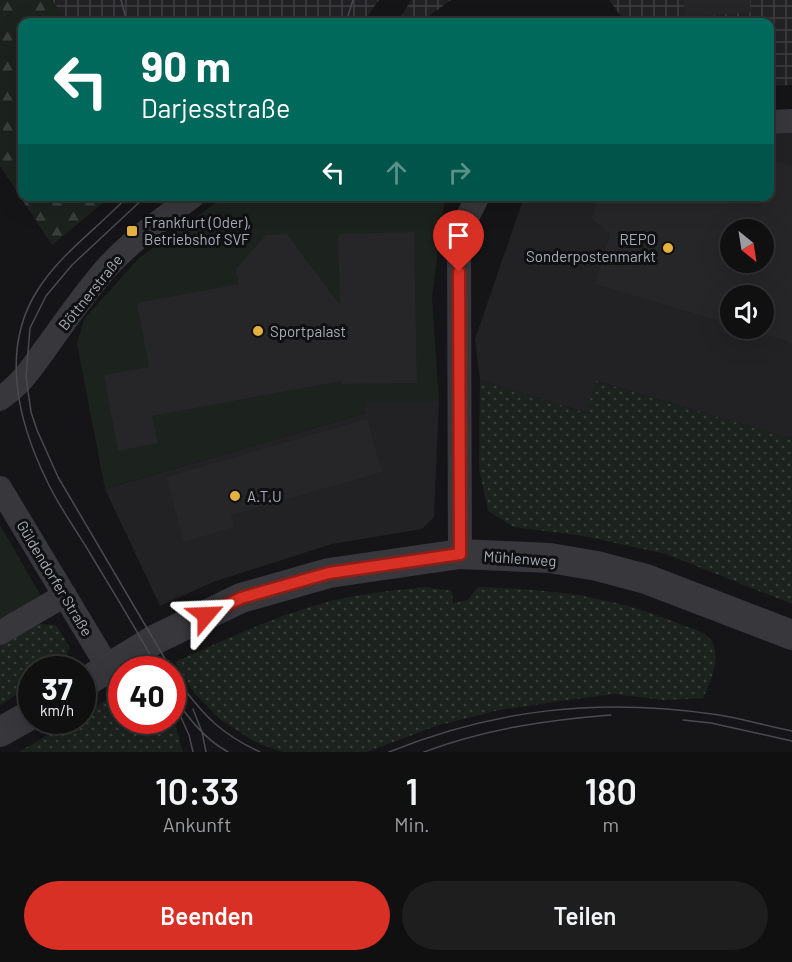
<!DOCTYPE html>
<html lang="de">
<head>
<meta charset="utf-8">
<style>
	body { margin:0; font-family:Barlow,sans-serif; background:#1e1e1f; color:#f1f3f6; height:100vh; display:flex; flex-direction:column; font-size:22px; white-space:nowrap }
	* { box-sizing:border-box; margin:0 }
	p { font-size:20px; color:#9c9d9f }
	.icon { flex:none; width:33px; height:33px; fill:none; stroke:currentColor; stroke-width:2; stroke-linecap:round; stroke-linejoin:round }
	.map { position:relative; height:752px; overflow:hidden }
	.details { display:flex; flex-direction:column; background:#101011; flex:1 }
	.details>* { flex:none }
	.hud { position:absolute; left:18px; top:18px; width:756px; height:183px; border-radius:12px; box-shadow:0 6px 24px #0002,0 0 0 2px #303031; background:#00695c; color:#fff; overflow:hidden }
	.needle { width:39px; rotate:150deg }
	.buttons { position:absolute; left:720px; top:219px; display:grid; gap:12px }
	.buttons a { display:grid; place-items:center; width:54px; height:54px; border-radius:50%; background:#101011; box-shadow:0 6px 24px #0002,0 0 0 2px #303031; font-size:30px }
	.speed { position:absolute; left:18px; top:656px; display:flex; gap:12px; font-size:30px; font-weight:700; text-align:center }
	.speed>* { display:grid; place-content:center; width:78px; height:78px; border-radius:50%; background:#101011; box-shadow:0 6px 24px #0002,0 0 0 2px #303031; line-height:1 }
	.speed small { font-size:15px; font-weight:400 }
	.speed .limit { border:9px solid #d22; background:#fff; color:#111 }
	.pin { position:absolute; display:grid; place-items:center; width:51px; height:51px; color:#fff; margin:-62px -26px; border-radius:50% 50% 50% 0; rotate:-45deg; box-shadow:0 0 6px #0007 }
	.pin .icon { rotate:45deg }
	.me { position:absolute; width:66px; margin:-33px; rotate:64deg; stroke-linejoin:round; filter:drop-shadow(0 0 4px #0008) }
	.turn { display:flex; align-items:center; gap:21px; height:126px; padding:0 24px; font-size:27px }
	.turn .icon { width:78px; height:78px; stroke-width:2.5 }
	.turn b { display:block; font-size:42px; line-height:51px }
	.lanes { display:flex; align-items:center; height:57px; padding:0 24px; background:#0003; justify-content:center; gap:30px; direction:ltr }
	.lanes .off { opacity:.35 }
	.eta { display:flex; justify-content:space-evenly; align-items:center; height:102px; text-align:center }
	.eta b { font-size:36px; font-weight:600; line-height:42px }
	.action { display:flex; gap:12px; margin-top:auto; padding:12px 24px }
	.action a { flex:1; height:69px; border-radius:36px; background:#d93025; color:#fff; font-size:24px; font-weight:600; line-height:69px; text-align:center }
	.action a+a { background:#1e1e1f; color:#f1f3f6 }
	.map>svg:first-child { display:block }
	.built { fill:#222124; fill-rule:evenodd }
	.industrial { fill:url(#industrial-grid) }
	.grass { fill:url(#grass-dots) }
	.forest { fill:url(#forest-firs) }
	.garden { fill:#1c221d }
	.building { fill:#262528; fill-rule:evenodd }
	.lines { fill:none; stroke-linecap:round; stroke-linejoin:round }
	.minor { stroke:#37373c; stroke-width:24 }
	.tertiary { stroke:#37373c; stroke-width:30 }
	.tram { stroke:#4a4b51; stroke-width:1.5 }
	.route-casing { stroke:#8d1f18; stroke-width:15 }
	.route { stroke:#d93025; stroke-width:10 }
	.poi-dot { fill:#e4b141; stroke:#101012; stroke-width:2 }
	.labels { text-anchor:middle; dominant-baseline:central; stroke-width:6; stroke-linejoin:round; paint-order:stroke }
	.poi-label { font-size:15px; fill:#a8acb6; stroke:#101012; text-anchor:start }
	.street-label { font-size:15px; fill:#a8acb6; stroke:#101012 }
</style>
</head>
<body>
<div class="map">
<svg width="792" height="752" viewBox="0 0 792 752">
	<defs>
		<pattern id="industrial-grid" width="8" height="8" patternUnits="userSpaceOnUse" patternTransform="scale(1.5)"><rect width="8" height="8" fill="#222124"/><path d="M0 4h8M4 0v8" fill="none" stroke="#3f3f42"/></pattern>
		<pattern id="grass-dots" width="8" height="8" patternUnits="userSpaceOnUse" patternTransform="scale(1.5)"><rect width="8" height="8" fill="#1c221d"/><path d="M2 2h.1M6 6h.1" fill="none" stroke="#3a3f3c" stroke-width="1.8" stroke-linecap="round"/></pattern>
		<pattern id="forest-firs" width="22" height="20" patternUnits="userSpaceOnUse" patternTransform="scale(1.5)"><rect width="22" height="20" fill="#1c221d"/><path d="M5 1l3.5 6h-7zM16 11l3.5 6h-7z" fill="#3a3f3c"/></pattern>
	</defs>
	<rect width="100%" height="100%" fill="#151517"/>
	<path class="built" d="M792 133V439L597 381 587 413 480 380 475 339 524 197 770 196V134ZM730 230H764V262H730ZM730 296H764V328H730Z
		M365 401H439L434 517 422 529 332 544 213 582 160 606 105 489 365 413Z"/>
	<path class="industrial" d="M52 0H379L363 22H67Z
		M411 0H451L425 19H400Z
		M609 0H792V85L770 86V22H625Z"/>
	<path class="grass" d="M480 380 586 413 596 381 792 439V604L666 554 584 536 514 527 488 511 479 469Z
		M425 587 452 591 453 603 468 600 478 587C552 589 615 596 685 626 695 630 710 633 714 646 719 664 710 682 703 698L663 700 615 694 560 701 499 710 436 726 367 752H283L255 742 221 720 194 693 175 662C222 641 270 618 320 604 354 594 390 591 425 587Z
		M28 623 56 625 70 648 59 669H32L31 686 0 705V639Z
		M121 691 122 720H172L173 717 183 752H19L73 720H82L83 714Z"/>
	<path class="forest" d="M0 0H52L67 22H22V196L110 197 52 245 0 166Z"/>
	<path class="garden" d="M224 197H445L432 297 439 401H366L365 413 105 489 77 344 84 319 139 258Z
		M0 525 44 601 0 626Z"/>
	<path class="building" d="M684 0H750L751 12 685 18Z
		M770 160 792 166V343L764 334V296H730V324L595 284 610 234 592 219 598 196H770ZM730 230H764V262H730Z
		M414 232 417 383 341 384V381L152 416 158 443 118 451 104 375 149 367 137 303 239 284 236 269 266 235 287 234 340 305 338 234Z
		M367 419 382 472 231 515 234 527 184 542 166 477Z"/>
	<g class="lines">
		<path class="minor" d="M770 122 792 121
			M0 399C24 381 29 371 46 348 63 324 80 300 98 278 124 245 160 221 193 196
			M0 488 109 669
			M460 554 459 248 468 216 478 196
			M0 633 65 595"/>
		<path class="tertiary" d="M82 684 154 640 241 598 329 573 460 554 550 558 597 566 646 579 792 635
			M0 732 32 714"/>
		<path class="tram" d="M121 0 127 22
			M346 22 353 0
			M128 196C98 228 60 254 37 291 0 350 18 422 47 481 59 507 77 531 91 555 114 593 137 630 158 669
			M146 196 72 265 46 296 30 328 26 377 31 412 37 430 58 477 171 669
			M179 682C204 716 221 734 260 752
			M172 695C188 717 204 739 228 752
			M193 709 202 732 206 752
			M179 713 189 735 193 752
			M683 720 711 723 792 741
			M389 752C495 709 598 698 712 714 738 717 765 726 792 731
			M424 752C485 729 547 720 611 715"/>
	</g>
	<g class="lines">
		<defs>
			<path id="route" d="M206 615 241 598 329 573 460 554 459 272"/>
		</defs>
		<use href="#route" class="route-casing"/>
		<use href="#route" class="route"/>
	</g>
	<g class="poi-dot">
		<rect x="126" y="225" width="12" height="12" rx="3"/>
		<circle cx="668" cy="248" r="6"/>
		<circle cx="258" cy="331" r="6"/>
		<circle cx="235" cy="496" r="6"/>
	</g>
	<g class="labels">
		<g class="poi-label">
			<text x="144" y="222">Frankfurt (Oder),<tspan x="144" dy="17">Betriebshof SVF</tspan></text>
			<text x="656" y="239" text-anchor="end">REPO<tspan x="656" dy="17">Sonderpostenmarkt</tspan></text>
			<text x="270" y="331">Sportpalast</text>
			<text x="247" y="496">A.T.U</text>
		</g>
		<g class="street-label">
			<text transform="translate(90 292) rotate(-51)">Böttnerstraße</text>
			<text transform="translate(520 558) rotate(4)">Mühlenweg</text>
			<text transform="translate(55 578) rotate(59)">Güldendorfer Straße</text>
		</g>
	</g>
</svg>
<div class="buttons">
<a><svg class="needle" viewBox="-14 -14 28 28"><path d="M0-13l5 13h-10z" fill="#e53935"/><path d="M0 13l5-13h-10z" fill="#9c9d9f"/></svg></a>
<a><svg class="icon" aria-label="sound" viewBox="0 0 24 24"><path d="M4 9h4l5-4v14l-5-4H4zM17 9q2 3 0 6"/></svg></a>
</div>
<div class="speed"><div>37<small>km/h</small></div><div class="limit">40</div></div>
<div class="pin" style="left:459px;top:272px;background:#d93025"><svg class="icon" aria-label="arrive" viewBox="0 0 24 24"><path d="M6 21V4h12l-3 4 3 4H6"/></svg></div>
<svg class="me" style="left:206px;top:615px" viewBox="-20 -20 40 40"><path d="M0-17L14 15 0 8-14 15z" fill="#d93025" stroke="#fff" stroke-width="4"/></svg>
<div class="hud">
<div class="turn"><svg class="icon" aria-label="left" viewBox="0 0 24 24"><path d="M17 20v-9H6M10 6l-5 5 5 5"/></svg><div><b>90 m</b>Darjesstraße</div></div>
<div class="lanes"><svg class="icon" aria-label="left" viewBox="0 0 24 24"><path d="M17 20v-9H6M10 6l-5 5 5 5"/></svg><svg class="icon off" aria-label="ahead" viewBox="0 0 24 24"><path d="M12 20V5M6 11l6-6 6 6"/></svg><svg class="icon off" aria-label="right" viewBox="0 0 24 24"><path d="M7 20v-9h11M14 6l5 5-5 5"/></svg></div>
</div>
</div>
<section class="details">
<div class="eta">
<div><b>10:33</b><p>Ankunft</p></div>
<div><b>1</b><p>Min.</p></div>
<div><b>180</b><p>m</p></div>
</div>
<div class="action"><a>Beenden</a><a>Teilen</a></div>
</section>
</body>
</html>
